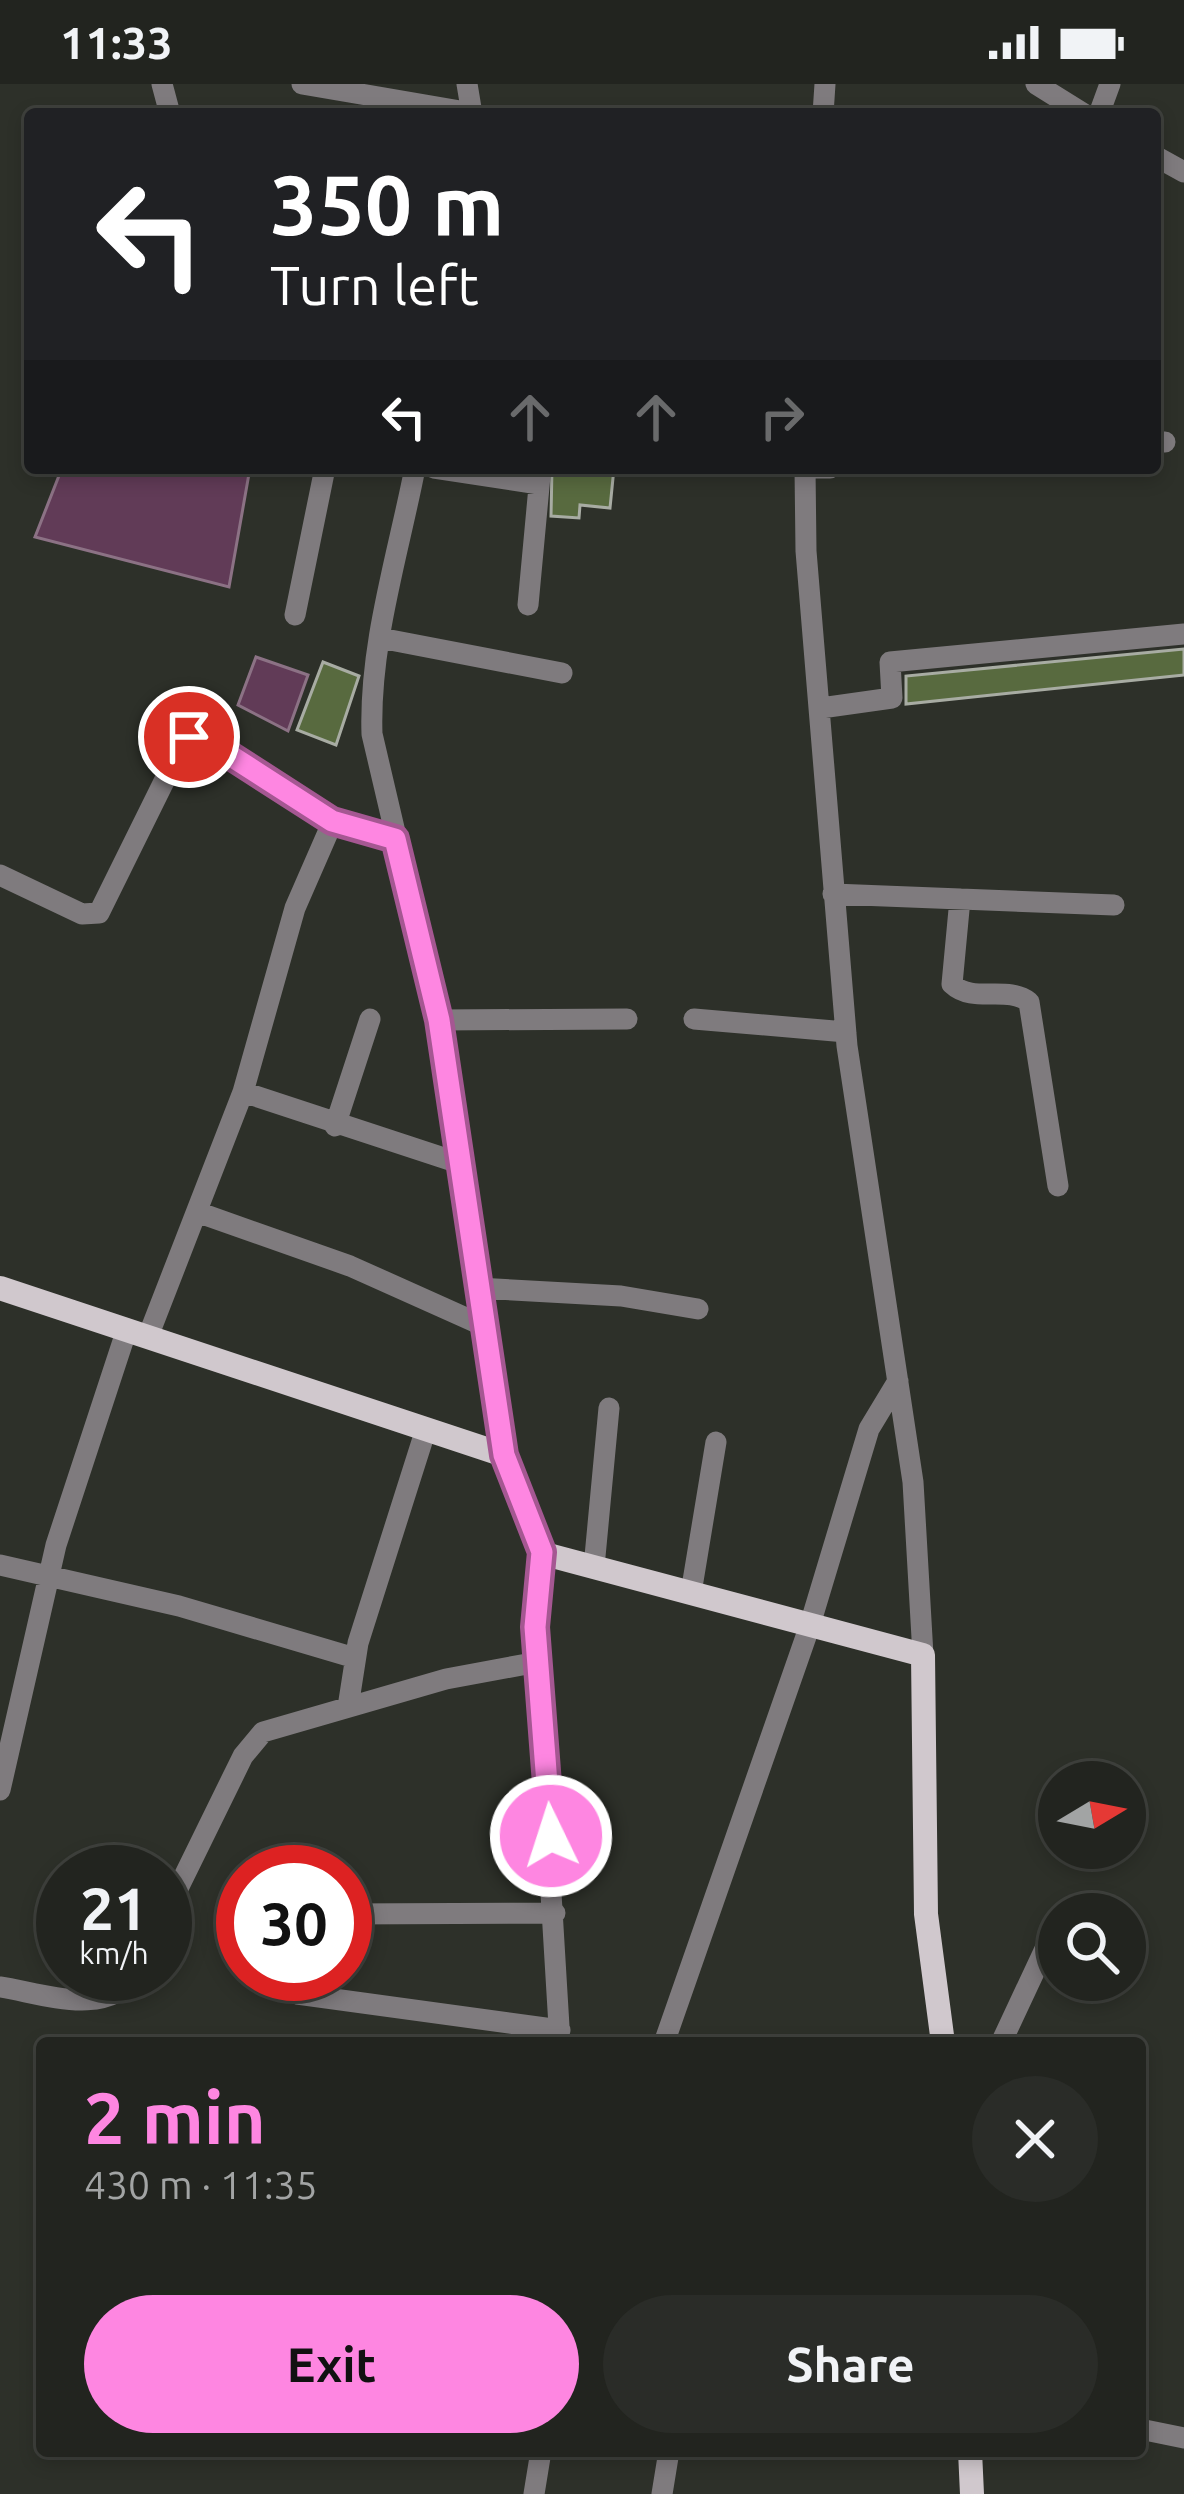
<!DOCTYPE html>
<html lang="en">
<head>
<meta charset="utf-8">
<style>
	body { margin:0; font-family:Ubuntu,sans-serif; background:#2a2c28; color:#f1f3f6; height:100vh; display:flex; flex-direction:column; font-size:45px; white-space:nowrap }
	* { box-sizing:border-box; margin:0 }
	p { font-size:39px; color:#a2a4a4 }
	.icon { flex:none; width:66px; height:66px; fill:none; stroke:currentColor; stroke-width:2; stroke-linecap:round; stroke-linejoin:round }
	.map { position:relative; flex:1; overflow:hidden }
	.details { position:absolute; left:36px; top:1953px; width:1110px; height:420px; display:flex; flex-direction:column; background:#22241f; border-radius:12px; box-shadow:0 6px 18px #0003,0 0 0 3px #3f413d }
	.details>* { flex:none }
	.guide { position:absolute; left:24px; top:24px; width:1137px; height:366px; border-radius:12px; box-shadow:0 6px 18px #0003,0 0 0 3px #3f413d; background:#202124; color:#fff; overflow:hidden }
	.needle { width:78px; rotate:80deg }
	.tools { position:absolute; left:1038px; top:1677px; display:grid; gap:24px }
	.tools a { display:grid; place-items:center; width:108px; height:108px; border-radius:50%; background:#22241f; box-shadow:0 6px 18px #0003,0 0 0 3px #3f413d; font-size:60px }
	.speed { position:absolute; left:36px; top:1761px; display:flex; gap:24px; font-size:60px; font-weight:700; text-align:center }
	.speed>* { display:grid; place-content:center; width:156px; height:156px; border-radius:50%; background:#22241f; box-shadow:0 6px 18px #0003,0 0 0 3px #3f413d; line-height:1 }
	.speed small { font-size:30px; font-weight:400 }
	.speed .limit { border:18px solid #d22; background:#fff; color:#111 }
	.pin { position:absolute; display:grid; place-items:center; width:102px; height:102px; color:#fff; margin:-51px; border:6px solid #fff; border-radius:50%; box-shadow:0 3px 12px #0007 }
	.me { position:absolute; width:132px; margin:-66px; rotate:356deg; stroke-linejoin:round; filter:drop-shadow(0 0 9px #0008) }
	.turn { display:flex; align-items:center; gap:42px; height:252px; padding:0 48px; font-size:54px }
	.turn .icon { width:156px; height:156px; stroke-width:2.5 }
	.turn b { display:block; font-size:84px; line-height:102px }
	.lanes { display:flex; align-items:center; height:114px; padding:0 48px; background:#0003; justify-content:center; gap:60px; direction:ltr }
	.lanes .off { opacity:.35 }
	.round { display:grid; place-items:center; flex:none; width:126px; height:126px; border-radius:63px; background:#2a2c28 }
	.headline { display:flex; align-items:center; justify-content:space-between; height:204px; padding:0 48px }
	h1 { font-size:72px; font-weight:600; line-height:90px; color:#fe86e1 }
	.button { display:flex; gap:24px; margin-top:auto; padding:24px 48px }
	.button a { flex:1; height:138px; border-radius:72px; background:#fe86e1; color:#111; font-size:48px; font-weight:600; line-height:138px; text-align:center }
	.button a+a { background:#2a2c28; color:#f1f3f6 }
	.status { display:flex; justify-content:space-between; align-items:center; height:84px; padding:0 60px; background:#22241f; direction:ltr }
	.status svg { height:33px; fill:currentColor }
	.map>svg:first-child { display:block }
	.water { fill:#613b57; stroke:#8c7285; stroke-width:3 }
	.building { fill:#586a3f; stroke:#a8aca3; stroke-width:3 }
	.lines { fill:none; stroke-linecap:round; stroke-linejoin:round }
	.minor { stroke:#7f7b7e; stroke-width:21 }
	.major { stroke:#d0c8cd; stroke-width:24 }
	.route-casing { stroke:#a55792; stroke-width:30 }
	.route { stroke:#fe86e1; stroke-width:21 }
</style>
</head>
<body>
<div class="status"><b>11:33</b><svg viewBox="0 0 49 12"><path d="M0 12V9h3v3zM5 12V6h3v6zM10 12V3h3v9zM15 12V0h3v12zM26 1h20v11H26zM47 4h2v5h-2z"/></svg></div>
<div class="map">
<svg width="1184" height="2410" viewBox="0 0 1184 2410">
	<rect width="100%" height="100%" fill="#2d3029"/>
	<path class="water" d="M62 384H250L229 503 35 453Z
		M256 573 308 591 288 647 238 621Z"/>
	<path class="building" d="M552 384H614L610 424 580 421 579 434 551 432Z
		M1184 565V591L906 620V592Z
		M323 578 359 592 336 661 297 646Z"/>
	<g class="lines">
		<path class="minor" d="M162 0 170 30
			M302 0 472 29
			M467 0 472 30
			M1036 0 1084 30
			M823 30 825 0
			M1099 30 1110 0
			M1155 72 1184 88
			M1155 358H1165
			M415 384C398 471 369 561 372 650L439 936 504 1371
			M434 384 539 400
			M804 384H830
			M805 384 806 467 847 962 913 1398 923 1571
			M528 521 540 392
			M295 531 325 384
			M380 554 562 589
			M821 624 892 614 890 578 1184 550
			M0 791 82 830 99 829 183 659 196 652 333 737 395 755
			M833 810 1114 821
			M960 815 952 900C973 920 1007 901 1029 918L1058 1102
			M694 935 846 948
			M439 936 627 935
			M243 1008 459 1079
			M335 1042 370 935
			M197 1128 350 1182 484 1242
			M477 1204 621 1212 698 1225
			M149 1250 243 1008 295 824 333 737
			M541 1469 535 1543 560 1959
			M0 1481 179 1522 355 1574
			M594 1483 609 1324
			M691 1509 716 1358
			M348 1623 358 1559 426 1345
			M0 1706 56 1461 127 1245
			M345 1830 555 1829
			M165 1831 243 1672 263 1648 446 1595 538 1578
			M0 1903C41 1909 109 1935 135 1890
			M297 1910 560 1946
			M664 1959 809 1544 869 1345 898 1297
			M1001 1959 1059 1835
			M1140 2345 1184 2354
			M534 2410 541 2367
			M662 2410 669 2367"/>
		<path class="major" d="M0 1204 504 1371 541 1469 923 1571 926 1830 943 1959
			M970 2367 972 2410"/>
	</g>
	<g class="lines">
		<defs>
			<path id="route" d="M189 653 203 654 332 737 395 755 439 936 504 1371 542 1468 535 1543 551 1752"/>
		</defs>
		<use href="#route" class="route-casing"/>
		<use href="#route" class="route"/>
	</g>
</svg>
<div class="tools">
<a><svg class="needle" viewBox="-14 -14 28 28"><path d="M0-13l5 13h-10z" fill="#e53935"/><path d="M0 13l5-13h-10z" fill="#a2a4a4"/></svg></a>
<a><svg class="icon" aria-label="search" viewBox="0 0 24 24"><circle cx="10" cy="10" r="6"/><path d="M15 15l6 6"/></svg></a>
</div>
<div class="speed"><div>21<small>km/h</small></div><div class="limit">30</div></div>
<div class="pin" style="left:189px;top:653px;background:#d93025"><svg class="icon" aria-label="arrive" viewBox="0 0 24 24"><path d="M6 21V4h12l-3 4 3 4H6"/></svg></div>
<svg class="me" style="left:551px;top:1752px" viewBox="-20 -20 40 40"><circle r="17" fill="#fe86e1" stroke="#fff" stroke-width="3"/><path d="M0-11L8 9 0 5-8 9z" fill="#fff"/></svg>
<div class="guide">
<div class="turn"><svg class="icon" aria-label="left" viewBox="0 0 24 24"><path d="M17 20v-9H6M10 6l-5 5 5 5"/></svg><div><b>350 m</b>Turn left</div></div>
<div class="lanes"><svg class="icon" aria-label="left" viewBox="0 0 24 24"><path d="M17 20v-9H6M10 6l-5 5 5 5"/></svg><svg class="icon off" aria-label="ahead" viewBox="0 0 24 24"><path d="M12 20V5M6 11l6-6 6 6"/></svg><svg class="icon off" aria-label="ahead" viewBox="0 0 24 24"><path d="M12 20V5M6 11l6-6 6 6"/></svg><svg class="icon off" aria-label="right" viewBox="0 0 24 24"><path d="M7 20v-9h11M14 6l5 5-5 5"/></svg></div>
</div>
<section class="details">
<div class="headline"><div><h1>2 min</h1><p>430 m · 11:35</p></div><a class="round"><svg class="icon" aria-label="close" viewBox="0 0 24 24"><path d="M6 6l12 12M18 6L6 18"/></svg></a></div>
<div class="button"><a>Exit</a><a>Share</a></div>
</section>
</div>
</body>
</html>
